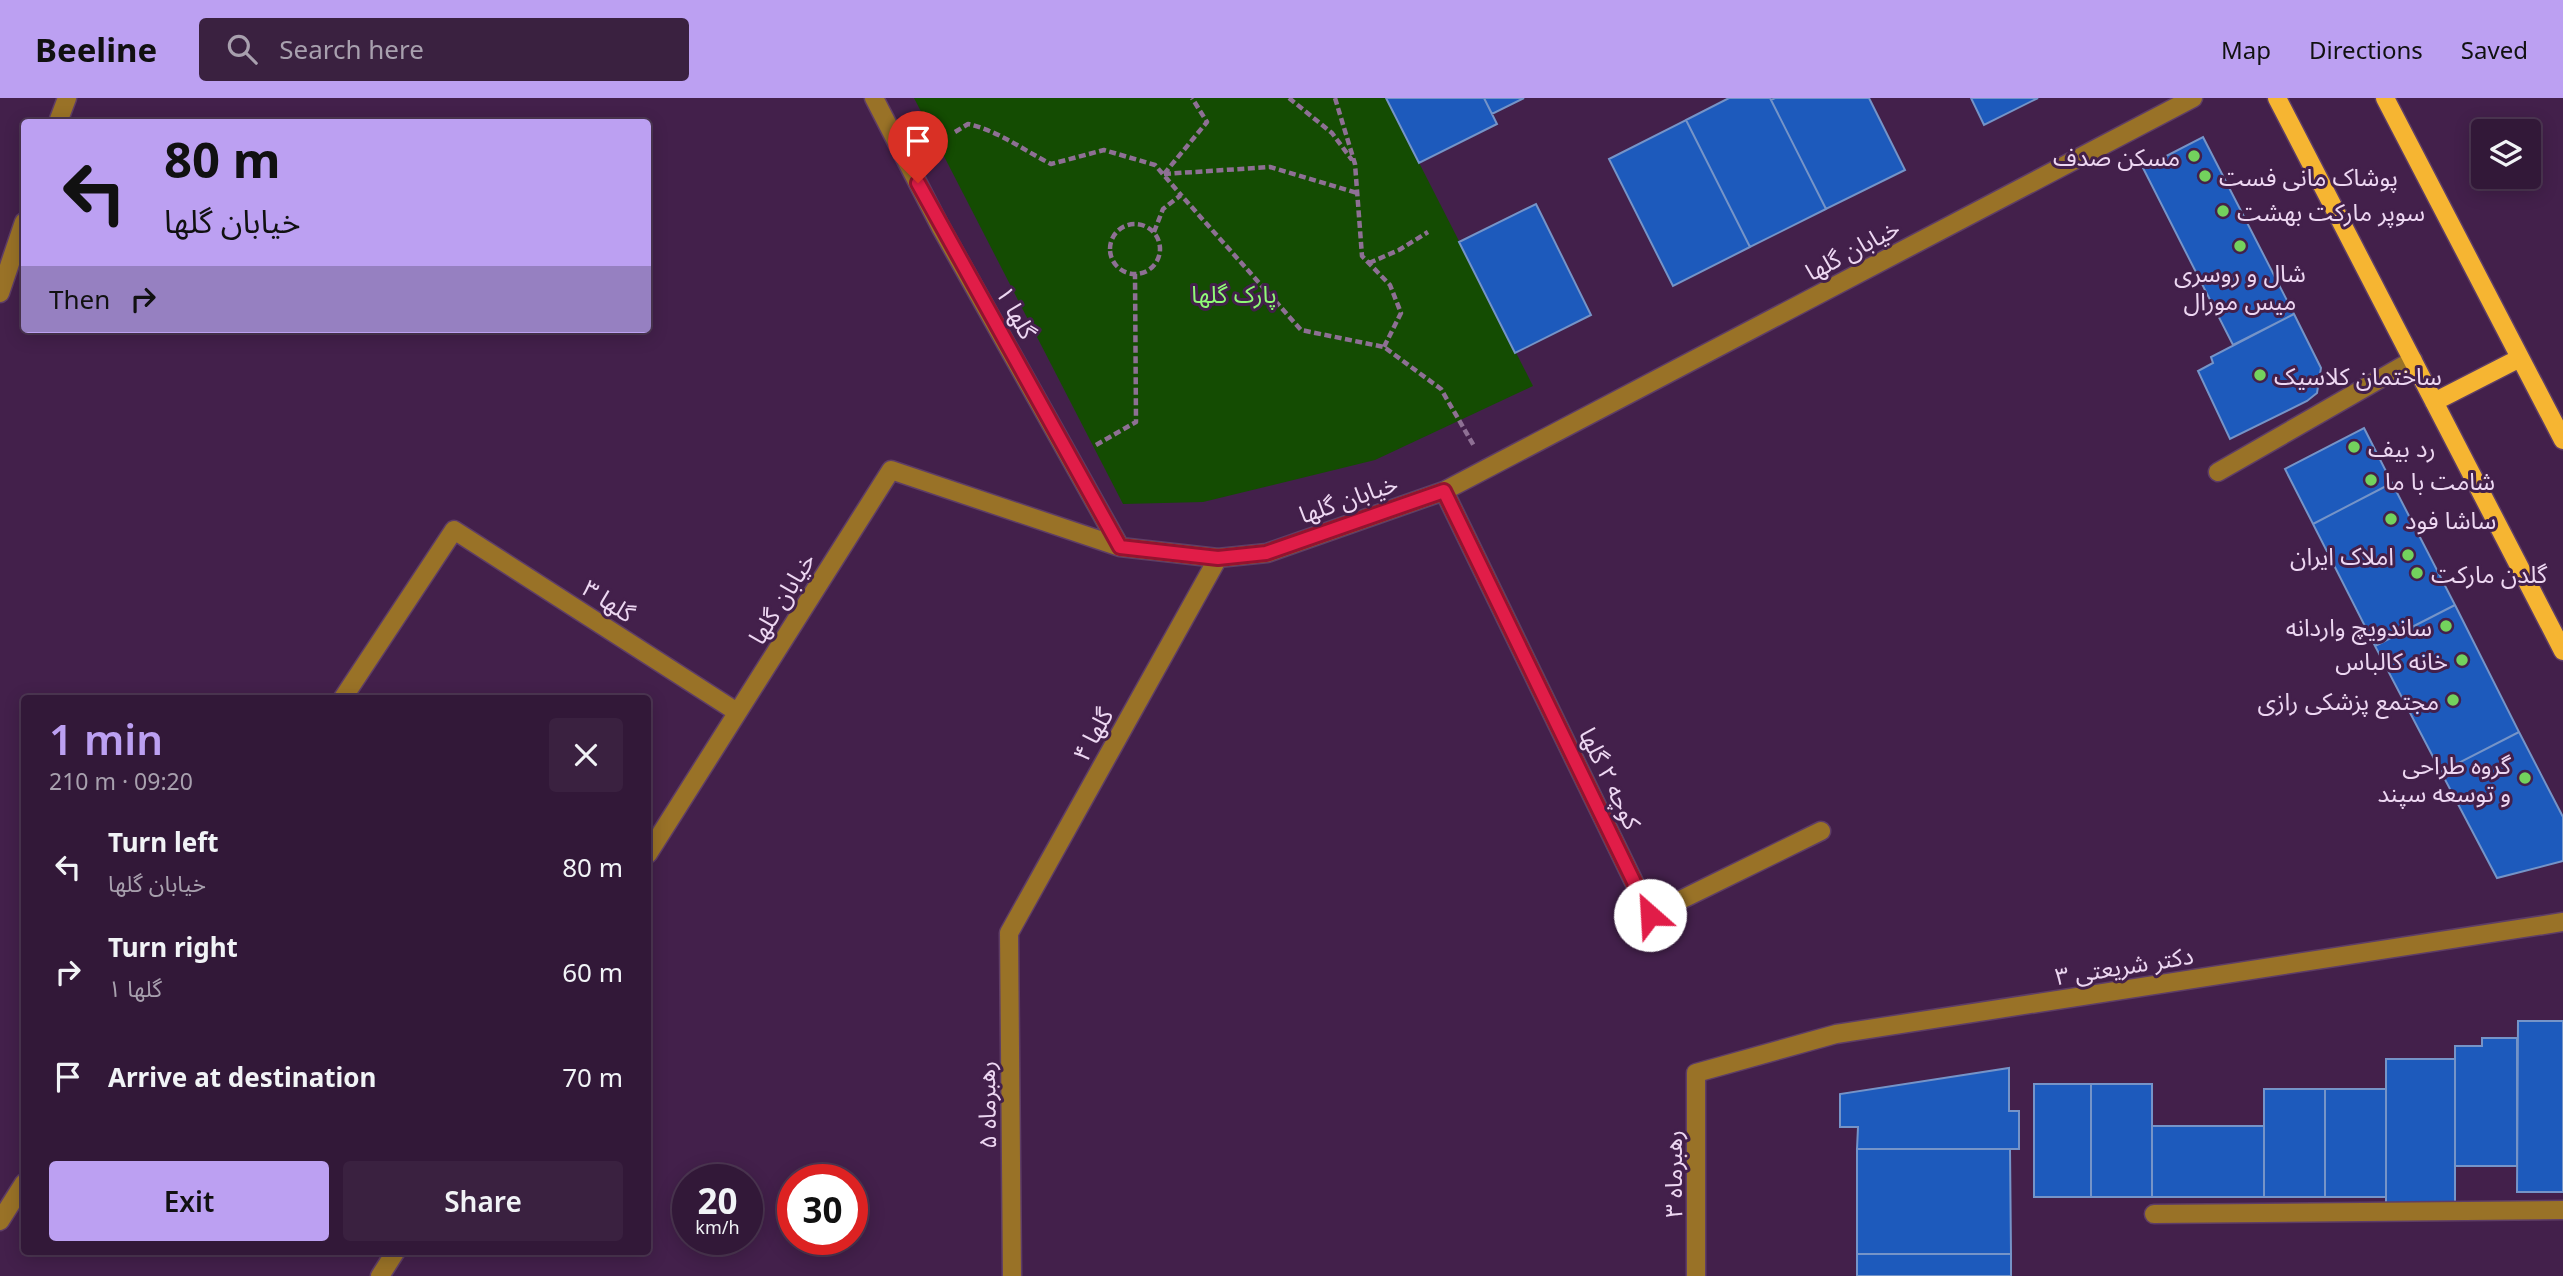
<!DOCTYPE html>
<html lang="en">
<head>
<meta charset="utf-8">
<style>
	body { margin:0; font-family:"Noto Sans","Noto Sans Arabic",sans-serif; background:#3a2140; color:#f1f3f6; height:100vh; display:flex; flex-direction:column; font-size:26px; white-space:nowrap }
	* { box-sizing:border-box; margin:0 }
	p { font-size:23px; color:#a8a0ae }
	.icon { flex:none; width:38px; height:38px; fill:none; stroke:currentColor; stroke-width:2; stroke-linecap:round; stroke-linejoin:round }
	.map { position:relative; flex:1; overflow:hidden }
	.sheet { position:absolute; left:21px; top:597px; width:630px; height:560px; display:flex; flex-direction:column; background:#321838; border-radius:7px; box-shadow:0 4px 18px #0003,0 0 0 2px #4d3753 }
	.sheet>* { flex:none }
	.hud { position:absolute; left:21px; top:21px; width:630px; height:214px; border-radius:7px; box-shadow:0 4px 18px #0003,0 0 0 2px #4d3753; background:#bca0f2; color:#111; overflow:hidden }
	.controls { position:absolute; left:2471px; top:21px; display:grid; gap:14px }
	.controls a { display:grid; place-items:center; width:70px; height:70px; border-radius:7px; background:#321838; box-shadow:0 4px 18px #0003,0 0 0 2px #4d3753; font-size:35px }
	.speed { position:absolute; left:672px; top:1066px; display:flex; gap:14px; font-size:35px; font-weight:700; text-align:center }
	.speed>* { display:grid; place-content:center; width:91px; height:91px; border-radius:50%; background:#321838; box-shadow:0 4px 18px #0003,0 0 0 2px #4d3753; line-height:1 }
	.speed small { font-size:18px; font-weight:400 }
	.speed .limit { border:10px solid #d22; background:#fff; color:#111 }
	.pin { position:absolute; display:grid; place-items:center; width:60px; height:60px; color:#fff; margin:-72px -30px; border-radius:50% 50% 50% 0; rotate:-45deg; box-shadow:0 0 7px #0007 }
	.pin .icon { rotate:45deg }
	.me { position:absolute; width:77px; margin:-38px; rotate:334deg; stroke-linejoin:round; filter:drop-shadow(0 0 5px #0008) }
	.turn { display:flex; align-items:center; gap:24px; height:147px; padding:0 28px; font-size:32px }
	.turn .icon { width:91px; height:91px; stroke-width:2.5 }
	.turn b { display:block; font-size:49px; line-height:60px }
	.then { display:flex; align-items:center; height:66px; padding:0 28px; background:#0003; gap:14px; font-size:26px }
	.round { display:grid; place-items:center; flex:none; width:74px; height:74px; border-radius:7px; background:#3a2140 }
	.headline { display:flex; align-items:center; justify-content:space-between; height:119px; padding:0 28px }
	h1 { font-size:42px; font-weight:600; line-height:52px; color:#bca0f2 }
	.action { display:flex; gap:14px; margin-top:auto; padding:14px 28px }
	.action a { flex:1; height:80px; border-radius:7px; background:#bca0f2; color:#111; font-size:28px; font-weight:600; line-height:80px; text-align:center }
	.action a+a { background:#3a2140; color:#f1f3f6 }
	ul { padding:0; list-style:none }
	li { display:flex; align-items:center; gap:21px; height:105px; padding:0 28px }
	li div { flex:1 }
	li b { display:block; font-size:26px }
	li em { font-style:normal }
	header { display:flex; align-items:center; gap:42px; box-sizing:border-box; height:98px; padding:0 35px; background:#bca0f2; color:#111 }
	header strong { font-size:33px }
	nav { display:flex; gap:38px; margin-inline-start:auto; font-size:24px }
	.search { width:490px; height:63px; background:#3a2140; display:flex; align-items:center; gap:18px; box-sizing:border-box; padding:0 24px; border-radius:7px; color:#a8a0ae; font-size:26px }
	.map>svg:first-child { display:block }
	.green { fill:#144c02 }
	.building { fill:#1d5abc; stroke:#7594c8; stroke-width:2 }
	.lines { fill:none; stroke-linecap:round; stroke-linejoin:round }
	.minor-casing { stroke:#5e3d66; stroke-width:21 }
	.major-casing { stroke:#5e3d66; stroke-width:21 }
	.path { stroke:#8e7094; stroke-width:4.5; stroke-dasharray:7 3.5; stroke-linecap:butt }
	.minor { stroke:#997227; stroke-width:18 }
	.major { stroke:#f6b532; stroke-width:18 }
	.route-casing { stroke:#92132f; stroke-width:18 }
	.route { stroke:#e11d48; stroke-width:12 }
	.poi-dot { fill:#73d25d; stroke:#43204b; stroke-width:2.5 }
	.labels { text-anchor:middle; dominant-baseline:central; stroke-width:6; stroke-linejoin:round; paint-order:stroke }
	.poi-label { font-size:24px; fill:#edd7f2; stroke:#43204b; text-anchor:start }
	.street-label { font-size:24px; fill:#edd7f2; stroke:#43204b }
	.park-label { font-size:24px; fill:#8ffa76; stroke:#43204b }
</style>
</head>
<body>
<header>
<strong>Beeline</strong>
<div class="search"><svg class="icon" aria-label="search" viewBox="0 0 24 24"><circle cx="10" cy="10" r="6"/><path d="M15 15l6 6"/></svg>Search here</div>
<nav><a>Map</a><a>Directions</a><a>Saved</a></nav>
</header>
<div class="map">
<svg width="2563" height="1178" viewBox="0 0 2563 1178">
	<rect width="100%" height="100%" fill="#43204b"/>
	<path class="green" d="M914 0H1386L1533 288 1375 362 1203 404 1123 406Z"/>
	<path class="building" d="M1386 0H1484L1497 26 1419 65Z
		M1484 0H1524L1492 16Z
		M1729 0H1770L1826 111 1750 149 1686 22Z
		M1775 0H1869L1905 72 1826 111 1771 2Z
		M1971 0H2038L1984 27Z
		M1686 22 1750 149 1673 188 1609 61Z
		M2203 39 2294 216 2233 247 2143 70Z
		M1536 106 1591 217 1515 255 1459 144Z
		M2294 216 2321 270 2317 295 2307 303 2230 341 2198 273 2213 265 2211 259Z
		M2364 330 2392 385 2313 426 2285 371Z
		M2392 385 2455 507 2375 548 2313 426Z
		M2455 507 2519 634 2441 674 2375 548Z
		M2519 634 2563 719V763L2497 780 2441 674Z
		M2518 923H2563V1094H2517Z
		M2482 940H2517V1068H2455V948H2482Z
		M2386 961H2455V1105H2386Z
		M2009 970V1013H2019V1051H1857L1858 1029H1840V996Z
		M2034 986H2091V1099H2034Z
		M2091 986H2152V1099H2091Z
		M2264 991H2325V1099H2264Z
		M2325 991H2386V1099H2325Z
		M2152 1028H2264V1099H2152Z
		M1857 1051H2010L2011 1156H1857Z
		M1857 1156H2011V1178H1857Z"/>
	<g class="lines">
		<defs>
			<path id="minor" d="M874 0 940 128 1120 449
				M58 24 67 0
				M0 195 24 124
				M2218 374 2413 262
				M1444 393 1650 817 1821 733
				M343 600 454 432 737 614
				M648 756 891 372 1120 449 1218 460 1267 455 1444 393 2193 0
				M2154 1116 2563 1112
				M0 1123 24 1085
				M380 1178 396 1153
				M1012 1178 1009 835 1218 460
				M1696 1178V975L1836 936 2563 824"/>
			<path id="major" d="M2277 0 2563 553
				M2385 0 2563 342
				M2434 304 2520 260"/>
		</defs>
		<use href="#minor" class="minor-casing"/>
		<use href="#major" class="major-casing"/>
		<path class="path" d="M1289 0 1332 35 1352 62
			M1335 0 1355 66 1362 158 1390 187 1401 215 1384 249
			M955 34 968 26C999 33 1023 52 1051 66L1104 52 1155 67 1181 97
			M1164 76 1270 69 1357 95
			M1164 76 1207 24 1192 0
			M1110 151a25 25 0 1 1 50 0a25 25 0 1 1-50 0Z
			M1154 134 1163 111 1181 97 1301 232 1384 249 1441 291 1474 348
			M1369 165 1399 152 1428 134
			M1096 347 1136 324 1135 176"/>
		<use href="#minor" class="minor"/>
		<use href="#major" class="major"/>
	</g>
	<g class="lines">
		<defs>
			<path id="route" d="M918 85 1120 449 1218 460 1266 455 1444 393 1650 817"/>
		</defs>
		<use href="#route" class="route-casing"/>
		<use href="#route" class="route"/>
	</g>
	<g class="poi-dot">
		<circle cx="2194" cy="58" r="7"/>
		<circle cx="2205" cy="78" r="7"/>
		<circle cx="2223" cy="113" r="7"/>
		<circle cx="2240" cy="148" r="7"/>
		<circle cx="2260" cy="277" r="7"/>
		<circle cx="2354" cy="349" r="7"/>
		<circle cx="2371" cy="382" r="7"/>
		<circle cx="2391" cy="421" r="7"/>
		<circle cx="2408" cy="457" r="7"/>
		<circle cx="2417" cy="475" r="7"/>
		<circle cx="2446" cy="528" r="7"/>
		<circle cx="2462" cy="562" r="7"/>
		<circle cx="2453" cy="602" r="7"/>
		<circle cx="2525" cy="680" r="7"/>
	</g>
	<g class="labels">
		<g class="poi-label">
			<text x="2180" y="58" text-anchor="end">مسکن صدف</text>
			<text x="2219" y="78">پوشاک مانی فست</text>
			<text x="2237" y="113">سوپر مارکت بهشت</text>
			<text x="2240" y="174" text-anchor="middle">شال و روسری<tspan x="2240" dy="28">میس مورال</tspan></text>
			<text x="2274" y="277">ساختمان کلاسیک</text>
			<text x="2368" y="349">رد بیف</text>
			<text x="2385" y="382">شامت با ما</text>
			<text x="2405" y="421">ساشا فود</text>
			<text x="2394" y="457" text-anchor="end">املاک ایران</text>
			<text x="2431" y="475">گلدن مارکت</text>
			<text x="2432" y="528" text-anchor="end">ساندویچ واردانه</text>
			<text x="2448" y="562" text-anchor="end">خانه کالباس</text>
			<text x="2439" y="602" text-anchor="end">مجتمع پزشکی رازی</text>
			<text x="2511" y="666" text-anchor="end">گروه طراحی<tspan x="2511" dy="28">و توسعه سپند</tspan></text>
		</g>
		<g class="street-label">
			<text transform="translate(1852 151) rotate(-28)">خیابان گلها</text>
			<text transform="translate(1017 214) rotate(61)">۱ گلها</text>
			<text transform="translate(1348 400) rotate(-19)">خیابان گلها</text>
			<text transform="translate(781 500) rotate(-58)">خیابان گلها</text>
			<text transform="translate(609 502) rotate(33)">۳ گلها</text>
			<text transform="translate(1092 636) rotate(-61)">۴ گلها</text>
			<text transform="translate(1611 680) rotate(64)">کوچه ۲ گلها</text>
			<text transform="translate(2124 867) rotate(-9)">۳ دکتر شریعتی</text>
			<text transform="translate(986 1007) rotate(-91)">۵ رهبرماه</text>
			<text transform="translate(1672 1076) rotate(-90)">۳ رهبرماه</text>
		</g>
		<g class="park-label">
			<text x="1234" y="195">پارک گلها</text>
		</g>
	</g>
</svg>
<div class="controls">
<a><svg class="icon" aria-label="layers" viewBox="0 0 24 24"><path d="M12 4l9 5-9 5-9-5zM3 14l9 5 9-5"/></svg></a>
</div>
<div class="speed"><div>20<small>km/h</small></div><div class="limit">30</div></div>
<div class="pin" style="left:918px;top:85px;background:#d93025"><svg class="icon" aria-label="arrive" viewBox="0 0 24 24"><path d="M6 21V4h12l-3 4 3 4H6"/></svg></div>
<svg class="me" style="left:1650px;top:817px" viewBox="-20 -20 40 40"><circle r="19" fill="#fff"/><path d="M0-13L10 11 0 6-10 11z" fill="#e11d48"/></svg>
<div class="hud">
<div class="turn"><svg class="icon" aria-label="left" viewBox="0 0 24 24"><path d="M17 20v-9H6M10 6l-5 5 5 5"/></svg><div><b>80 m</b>خیابان گلها</div></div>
<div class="then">Then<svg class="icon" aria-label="right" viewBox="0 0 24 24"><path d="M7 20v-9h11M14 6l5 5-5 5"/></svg></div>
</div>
<section class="sheet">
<div class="headline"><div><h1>1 min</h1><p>210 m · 09:20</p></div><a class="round"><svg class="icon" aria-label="close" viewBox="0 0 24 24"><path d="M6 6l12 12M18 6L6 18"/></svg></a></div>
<ul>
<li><svg class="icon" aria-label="left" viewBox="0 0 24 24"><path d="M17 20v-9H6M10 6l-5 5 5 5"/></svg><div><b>Turn left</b><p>خیابان گلها</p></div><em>80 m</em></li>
<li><svg class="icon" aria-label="right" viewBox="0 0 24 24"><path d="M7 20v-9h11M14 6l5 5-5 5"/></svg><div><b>Turn right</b><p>۱ گلها</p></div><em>60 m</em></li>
<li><svg class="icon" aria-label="arrive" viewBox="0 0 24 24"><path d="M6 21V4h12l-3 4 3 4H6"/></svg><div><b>Arrive at destination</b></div><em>70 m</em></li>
</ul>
<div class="action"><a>Exit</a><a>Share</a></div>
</section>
</div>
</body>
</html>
